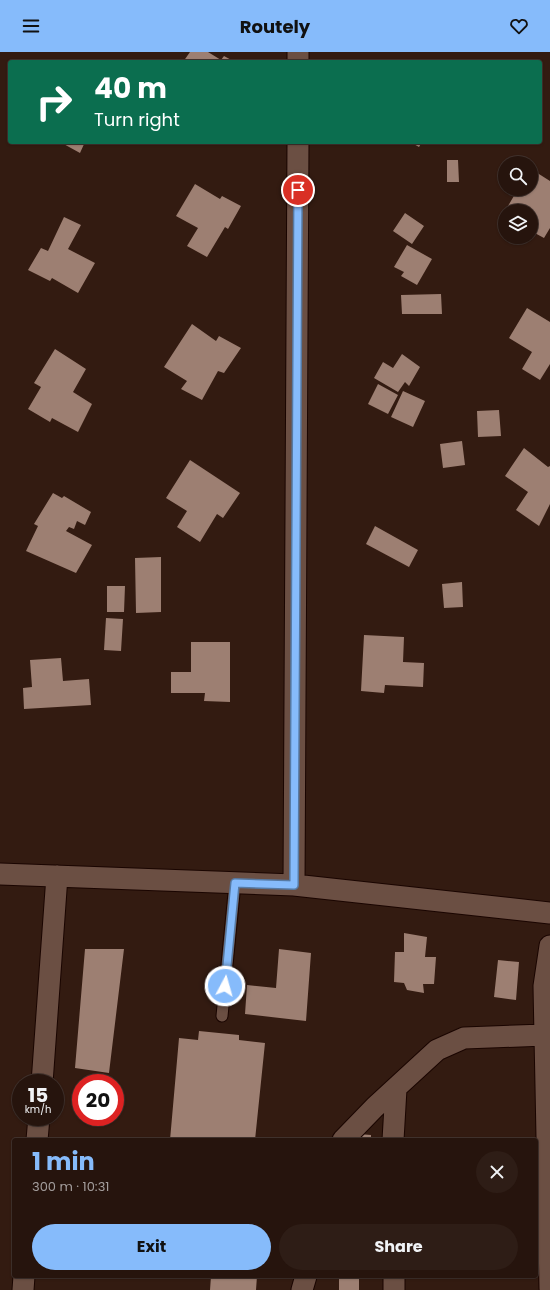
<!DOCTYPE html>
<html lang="en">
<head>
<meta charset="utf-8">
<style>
	body { margin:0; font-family:Poppins,sans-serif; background:#2e1d16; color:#f1f3f6; height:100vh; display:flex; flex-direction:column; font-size:15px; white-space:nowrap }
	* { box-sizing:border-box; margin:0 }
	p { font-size:13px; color:#a49e9d }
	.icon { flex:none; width:22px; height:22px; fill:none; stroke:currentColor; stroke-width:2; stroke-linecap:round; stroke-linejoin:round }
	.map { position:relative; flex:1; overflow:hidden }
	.sheet { position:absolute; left:12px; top:1086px; width:526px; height:140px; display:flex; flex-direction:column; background:#26140d; border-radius:4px; box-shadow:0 1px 3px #0004,0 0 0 1px #42332e }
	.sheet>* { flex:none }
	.guide { position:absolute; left:8px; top:8px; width:534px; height:84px; border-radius:4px; box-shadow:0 1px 3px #0004,0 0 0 1px #42332e; background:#0b6e4f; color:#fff; overflow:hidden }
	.controls { position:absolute; left:498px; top:104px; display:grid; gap:8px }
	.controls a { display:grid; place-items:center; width:40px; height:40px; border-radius:50%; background:#26140d; box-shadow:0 1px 3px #0004,0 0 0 1px #42332e; font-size:20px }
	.speed { position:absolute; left:12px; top:1022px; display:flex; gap:8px; font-size:20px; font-weight:700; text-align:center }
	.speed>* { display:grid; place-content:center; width:52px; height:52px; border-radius:50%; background:#26140d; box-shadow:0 1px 3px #0004,0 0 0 1px #42332e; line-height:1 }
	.speed small { font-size:10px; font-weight:400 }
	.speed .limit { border:6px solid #d22; background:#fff; color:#111 }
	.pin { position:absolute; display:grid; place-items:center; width:34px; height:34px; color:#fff; margin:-17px; border:2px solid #fff; border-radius:50%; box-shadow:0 1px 4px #0007 }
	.me { position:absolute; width:44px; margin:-22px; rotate:6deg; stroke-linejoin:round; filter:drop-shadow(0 0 3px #0008) }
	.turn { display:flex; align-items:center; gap:14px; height:84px; padding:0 20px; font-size:18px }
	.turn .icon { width:52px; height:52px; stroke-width:2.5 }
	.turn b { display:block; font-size:28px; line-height:34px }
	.round { display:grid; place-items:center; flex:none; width:42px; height:42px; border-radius:21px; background:#2e1d16 }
	.overview { display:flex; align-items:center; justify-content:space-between; height:68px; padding:0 20px }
	h1 { font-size:24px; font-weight:700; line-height:30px; color:#86bbfb }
	.action { display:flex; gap:8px; margin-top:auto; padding:8px 20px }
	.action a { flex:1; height:46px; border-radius:24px; background:#86bbfb; color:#111; font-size:16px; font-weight:700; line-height:46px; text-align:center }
	.action a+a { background:#2e1d16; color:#f1f3f6 }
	header { display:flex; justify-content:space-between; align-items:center; height:52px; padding:0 20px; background:#86bbfb; color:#111; font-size:18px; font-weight:700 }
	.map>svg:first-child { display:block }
	.building { fill:#9d7f72 }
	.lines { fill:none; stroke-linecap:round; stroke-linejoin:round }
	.service-casing { stroke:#1a0501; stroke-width:13 }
	.minor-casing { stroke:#1a0501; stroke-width:23 }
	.service { stroke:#6b4f43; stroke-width:11 }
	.minor { stroke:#6b4f43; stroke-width:21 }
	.route-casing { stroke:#577aa3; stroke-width:10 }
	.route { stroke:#86bbfb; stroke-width:7 }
</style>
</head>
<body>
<header><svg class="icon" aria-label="menu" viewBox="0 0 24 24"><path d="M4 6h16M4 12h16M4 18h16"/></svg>Routely<svg class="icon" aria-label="heart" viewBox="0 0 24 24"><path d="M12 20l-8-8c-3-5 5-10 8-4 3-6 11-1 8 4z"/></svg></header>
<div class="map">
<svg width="550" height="1238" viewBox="0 0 550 1238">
	<rect width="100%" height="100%" fill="#331b11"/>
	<path class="building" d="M190 0H208L221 8 224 4 235 10H183Z
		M60 90H85L80 101Z
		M410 90H422L419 95Z
		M447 108H458L459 130H447Z
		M531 117 550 129V176L544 186 531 179 533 163 531 159H516L508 154 518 137H531Z
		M195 132 220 147 222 144 241 154 228 177 225 175 207 205 187 194 198 176 176 164Z
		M405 161 424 174 412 192 393 179Z
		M64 165 81 173 68 197 95 211 78 241 52 226 50 229 28 218 41 196 48 199Z
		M407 193 432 207 417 233 401 224 404 220 394 215Z
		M441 242 442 262H402L401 243Z
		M527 256 550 270V312L540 328 522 317 532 300 509 286Z
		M192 272 216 289 219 284 241 296 224 321 218 319 202 348 181 337 187 329 164 315Z
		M55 297 86 317 73 340 92 352 78 380 52 366 50 370 28 357 41 335 34 331Z
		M402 302 420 315 409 334 405 330 398 340 374 326 383 310 393 316Z
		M378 332 398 343 388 362 368 352Z
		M403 339 425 349 413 375 391 365Z
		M499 358 501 384 478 385 477 359Z
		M462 389 465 413 443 416 440 392Z
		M524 396 548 415 550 414V452L539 474 516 458 528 440 505 424Z
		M190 408 240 441 223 466 217 462 200 490 177 475 187 459 166 446Z
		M53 441 62 446 64 444 91 460 85 473 77 469 74 477 69 475 66 479 92 493 76 521 26 499 38 474 34 472Z
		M375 474 418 498 409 515 366 492Z
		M161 505V560L136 561 135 506Z
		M462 530 463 555 444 556 442 532Z
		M107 534H125L124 560H107Z
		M106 566 123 567 121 599 104 598Z
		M364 583 404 585 403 610 424 611 423 635 385 633 384 641 361 639Z
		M191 590H230V650L204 649 205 641H171V620H191Z
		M61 606 63 629 89 627 91 653 24 657 23 636 32 635 30 608Z
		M404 881 427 885 425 905H436L434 932H423L424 941 407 938 404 931 394 930 395 900H404Z
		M85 897H124L109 1021 75 1016Z
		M279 897 311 901 306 969 245 962 247 933 276 936Z
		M498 908 519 910 516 948 494 945Z
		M199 979 239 983V988L265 991 255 1088H170L179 986 198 988Z
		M358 1082 371 1083V1088H357Z
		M67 1085 92 1087V1088H67Z
		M211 1224H257L256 1238H210Z
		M339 1224H359V1238H339Z"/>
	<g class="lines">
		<defs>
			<path id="service" d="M222 964 235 831"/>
			<path id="minor" d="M298 10V0
				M0 822 294 833 550 861
				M294 833 298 90
				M550 894 544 934 550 1236
				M42 1031 57 824
				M37 1088 39 1065
				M343 1088 375 1055 437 998 464 986 545 983
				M393 1088 396 1037
				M394 1224V1238
				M23 1238 24 1224
				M302 1238 306 1224"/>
		</defs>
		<use href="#service" class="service-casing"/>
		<use href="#minor" class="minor-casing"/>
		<use href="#service" class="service"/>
		<use href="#minor" class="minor"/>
	</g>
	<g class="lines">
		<defs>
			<path id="route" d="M225 934 235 831 294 833 298 138"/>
		</defs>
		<use href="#route" class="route-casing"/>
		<use href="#route" class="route"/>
	</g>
</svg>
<div class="controls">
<a><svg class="icon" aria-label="search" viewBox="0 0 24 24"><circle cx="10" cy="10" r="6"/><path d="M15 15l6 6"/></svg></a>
<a><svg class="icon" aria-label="layers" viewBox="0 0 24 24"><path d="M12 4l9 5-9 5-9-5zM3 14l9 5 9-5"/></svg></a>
</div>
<div class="speed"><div>15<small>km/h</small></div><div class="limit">20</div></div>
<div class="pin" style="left:298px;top:138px;background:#d93025"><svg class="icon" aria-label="arrive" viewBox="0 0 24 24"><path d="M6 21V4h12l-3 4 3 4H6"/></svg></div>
<svg class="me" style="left:225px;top:934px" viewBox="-20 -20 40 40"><circle r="17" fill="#86bbfb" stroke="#fff" stroke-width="3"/><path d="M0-11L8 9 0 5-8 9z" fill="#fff"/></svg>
<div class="guide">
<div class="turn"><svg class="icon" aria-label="right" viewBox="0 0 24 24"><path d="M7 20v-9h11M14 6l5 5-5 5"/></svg><div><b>40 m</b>Turn right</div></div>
</div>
<section class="sheet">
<div class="overview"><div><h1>1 min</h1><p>300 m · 10:31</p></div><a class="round"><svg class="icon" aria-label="close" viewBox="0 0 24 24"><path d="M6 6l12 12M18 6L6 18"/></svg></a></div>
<div class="action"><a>Exit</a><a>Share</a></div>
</section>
</div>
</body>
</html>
